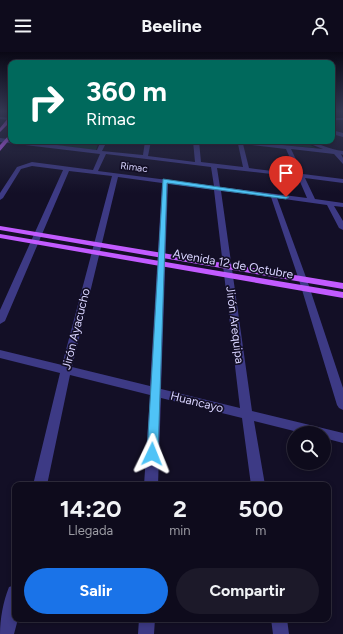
<!DOCTYPE html>
<html lang="es">
<head>
<meta charset="utf-8">
<style>
	body { margin:0; font-family:Figtree,sans-serif; background:#1c1929; color:#f1f3f6; height:100vh; display:flex; flex-direction:column; font-size:15px; white-space:nowrap }
	* { box-sizing:border-box; margin:0 }
	p { font-size:13px; color:#9b9ba3 }
	.icon { flex:none; width:22px; height:22px; fill:none; stroke:currentColor; stroke-width:2; stroke-linecap:round; stroke-linejoin:round }
	.map { position:relative; flex:1; overflow:hidden }
	.panel { position:absolute; left:12px; top:430px; width:319px; height:140px; display:flex; flex-direction:column; background:#0e0b1c; border-radius:8px; box-shadow:0 2px 6px #0003,0 0 0 1px #2e2b3b }
	.panel>* { flex:none }
	.top-card { position:absolute; left:8px; top:8px; width:327px; height:84px; border-radius:8px; box-shadow:0 2px 6px #0003,0 0 0 1px #2e2b3b; background:#00695c; color:#fff; overflow:hidden }
	.tools { position:absolute; left:287px; top:374px; display:grid; gap:8px }
	.tools a { display:grid; place-items:center; width:44px; height:44px; border-radius:50%; background:#0e0b1c; box-shadow:0 2px 6px #0003,0 0 0 1px #2e2b3b; font-size:20px }
	.pin { position:absolute; display:grid; place-items:center; width:34px; height:34px; color:#fff; margin:-41px -17px; border-radius:50% 50% 50% 0; rotate:-45deg; box-shadow:0 0 4px #0007 }
	.pin .icon { rotate:45deg }
	.me { position:absolute; width:44px; margin:-22px; rotate:2deg; stroke-linejoin:round; filter:drop-shadow(0 0 3px #0008) }
	.turn { display:flex; align-items:center; gap:14px; height:84px; padding:0 12px; font-size:18px }
	.turn .icon { width:52px; height:52px; stroke-width:2.5 }
	.turn b { display:block; font-size:28px; line-height:34px }
	.eta { display:flex; justify-content:space-evenly; align-items:center; height:68px; text-align:center }
	.eta b { font-size:24px; font-weight:700; line-height:28px }
	.primary-button { display:flex; gap:8px; margin-top:auto; padding:8px 12px }
	.primary-button a { flex:1; height:46px; border-radius:24px; background:#1a73e8; color:#fff; font-size:16px; font-weight:700; line-height:46px; text-align:center }
	.primary-button a+a { background:#1c1929; color:#f1f3f6 }
	header { display:flex; justify-content:space-between; align-items:center; height:52px; padding:0 12px; background:#0e0b1c; font-size:18px; font-weight:700 }
	.map>svg:first-child { display:block }
	.green { fill:#12302f }
	.lines { fill:none; stroke-linecap:round; stroke-linejoin:round }
	.minor { fill:#3d3a85; fill-rule:evenodd }
	.major { fill:#c25bff; fill-rule:evenodd }
	.route { fill:#4fc3f7; stroke:#337fa1 }
	.labels { text-anchor:middle; dominant-baseline:central; stroke-width:3.5; stroke-linejoin:round; paint-order:stroke }
	.far-street-label { font-size:10px; fill:#d9d4ff; stroke:#130f26 }
	.street-label { font-size:12px; fill:#d9d4ff; stroke:#130f26 }
</style>
</head>
<body>
<header><svg class="icon" aria-label="menu" viewBox="0 0 24 24"><path d="M4 6h16M4 12h16M4 18h16"/></svg>Beeline<svg class="icon" aria-label="person" viewBox="0 0 24 24"><circle cx="12" cy="8" r="4"/><path d="M4 21q1-7 8-7t8 7"/></svg></header>
<div class="map">
<svg width="343" height="582" viewBox="0 0 343 582">
	<rect width="100%" height="100%" fill="#130f26"/>
	<path class="green" d="M19 89H99L96 98Z
		M274 89H303L316 96 259 91Z"/>
	<g class="lines">
		<path class="minor" d="M0 65 11 66V68L0 67Z
			M332 66H343V68H332Z
			M332 78 343 81V85L332 82Z
			M0 86 97 98 101 89H107L102 99 143 103 145 89H151L148 104 195 110 193 89H199L201 110 243 115 238 92 221 89H240L323 97 303 89C317 89 329 98 343 99V103L341 102 343 106V112L334 102 291 97 303 122 343 127V131L305 126 315 147 343 151V155L334 154 343 169V178L339 176 327 153 277 146 307 228 343 336V358L339 356 337 353 299 228 271 145 221 139 252 359 343 381V391L324 386V381H302L254 369 265 433H251L242 366 161 346 158 433H144L150 343 70 323 47 433H33L60 321 0 306V298L62 313 112 124 69 119 5 269 0 272V258L63 118 32 114 21 117 3 146 0 148V141L17 115 32 110 93 118 100 102 0 90ZM243 92 286 97 297 122 249 116ZM106 102 211 115 214 134 98 119ZM217 116 298 125 307 146 220 135ZM118 125 162 131 150 334 72 315ZM168 132 214 138 240 356 161 337Z
			M15 533V567H18L14 582H0C0 567 3 550 9 535Z
			M139 567H155L154 582H138Z
			M271 567H287L289 582H273Z"/>
		<path class="major" d="M9 65H11V69L0 80V76Z
			M11 81V86L0 99V93Z
			M0 174 343 231V237L0 178Z
			M0 182 343 240V246L0 186Z"/>
	</g>
	<linearGradient id="sky" x2="0" y2="1"><stop stop-color="#0a0815"/><stop offset="0.42" stop-color="#333752"/><stop offset="1" stop-color="#333752" stop-opacity="0"/></linearGradient>
	<rect width="343" height="141" fill="url(#sky)"/>
	<path class="route" d="M163 127 289 145 286 147 167 131 158 402 156 406 152 407 148 406 147 402Z"/>
	<g class="labels">
		<g class="far-street-label">
			<text transform="translate(134 115) rotate(7)">Rimac</text>
		</g>
		<g class="street-label">
			<text transform="translate(233 212) rotate(10)">Avenida 12 de Octubre</text>
			<text transform="translate(235 273) rotate(83)">Jirón Arequipa</text>
			<text transform="translate(76 277) rotate(-76)">Jirón Ayacucho</text>
			<text transform="translate(197 350) rotate(14)">Huancayo</text>
		</g>
	</g>
</svg>
<div class="tools">
<a><svg class="icon" aria-label="search" viewBox="0 0 24 24"><circle cx="10" cy="10" r="6"/><path d="M15 15l6 6"/></svg></a>
</div>
<div class="pin" style="left:286px;top:145px;background:#d93025"><svg class="icon" aria-label="arrive" viewBox="0 0 24 24"><path d="M6 21V4h12l-3 4 3 4H6"/></svg></div>
<svg class="me" style="left:152px;top:402px" viewBox="-20 -20 40 40"><path d="M0-17L14 15 0 8-14 15z" fill="#4fc3f7" stroke="#fff" stroke-width="4"/></svg>
<div class="top-card">
<div class="turn"><svg class="icon" aria-label="right" viewBox="0 0 24 24"><path d="M7 20v-9h11M14 6l5 5-5 5"/></svg><div><b>360 m</b>Rimac</div></div>
</div>
<section class="panel">
<div class="eta">
<div><b>14:20</b><p>Llegada</p></div>
<div><b>2</b><p>min</p></div>
<div><b>500</b><p>m</p></div>
</div>
<div class="primary-button"><a>Salir</a><a>Compartir</a></div>
</section>
</div>
</body>
</html>
